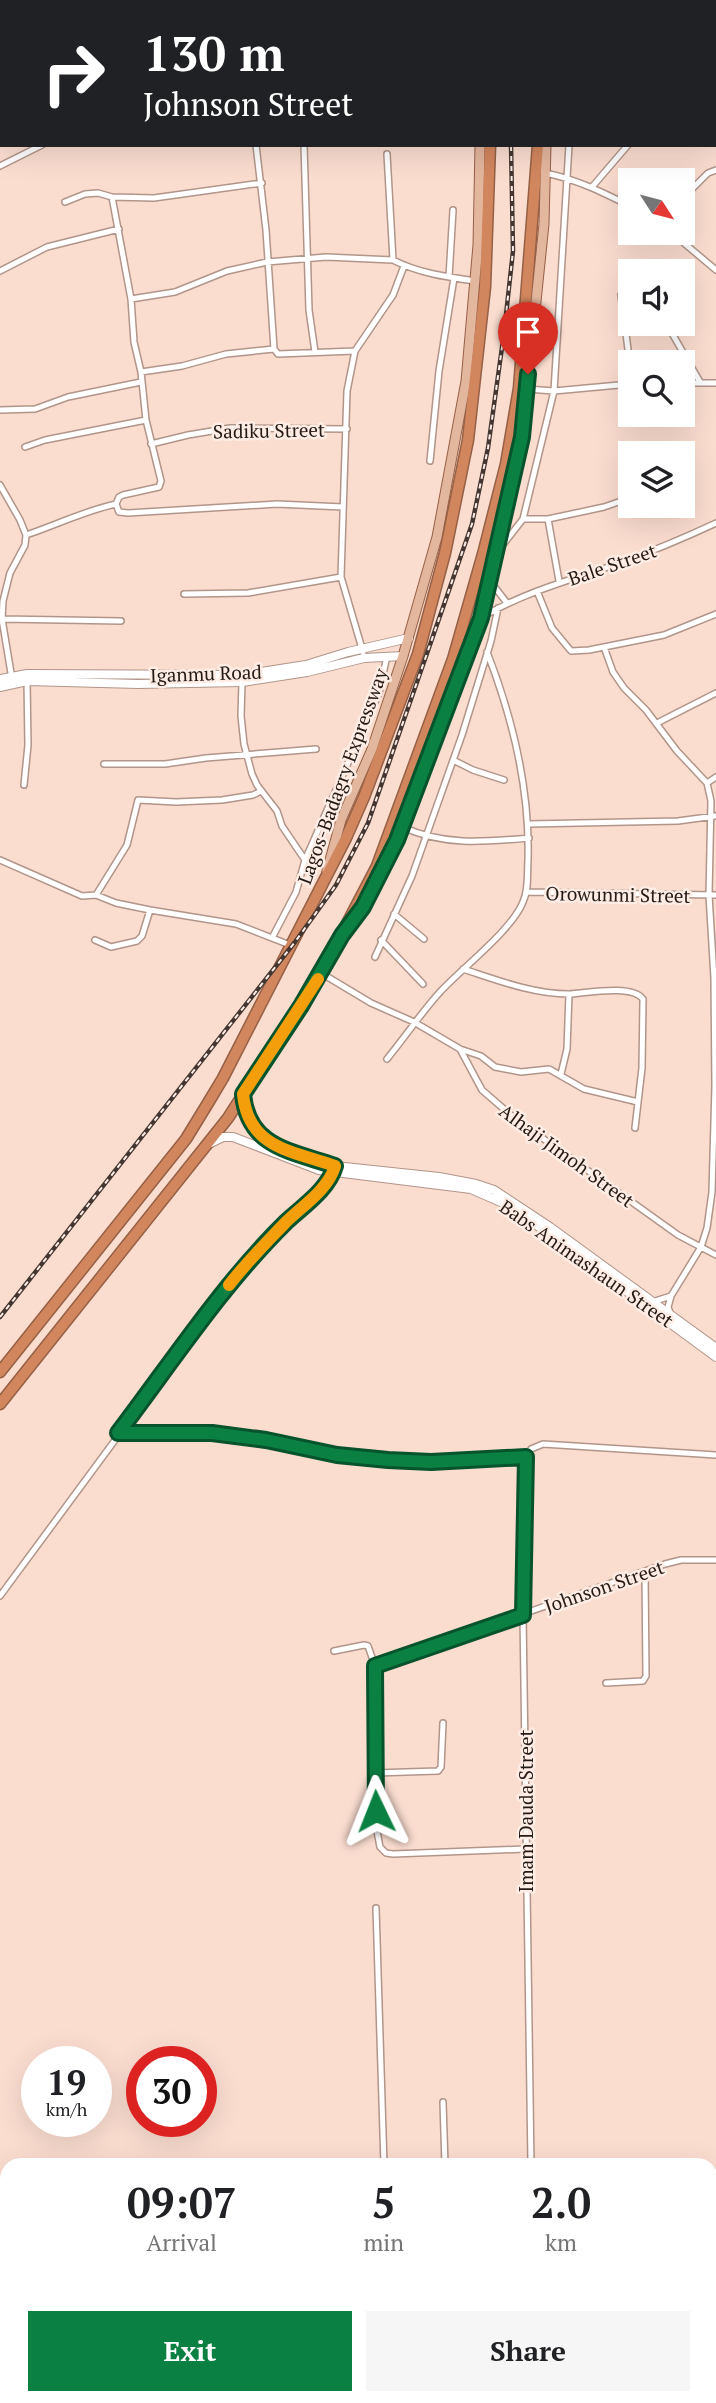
<!DOCTYPE html>
<html lang="en">
<head>
<meta charset="utf-8">
<style>
	body { margin:0; font-family:"PT Serif",serif; background:#f6f6f6; color:#202124; height:100vh; display:flex; flex-direction:column; font-size:26px; white-space:nowrap }
	* { box-sizing:border-box; margin:0 }
	p { font-size:23px; color:#757577 }
	.icon { flex:none; width:38px; height:38px; fill:none; stroke:currentColor; stroke-width:2; stroke-linecap:round; stroke-linejoin:round }
	.map { position:relative; flex:1; overflow:hidden }
	.details { position:absolute; left:0px; top:2158px; width:718px; height:247px; display:flex; flex-direction:column; background:#fff; border-radius:21px 21px 0 0; box-shadow:0 7px 28px #0002 }
	.details>* { flex:none }
	.guide { position:absolute; left:0px; top:0px; width:718px; height:147px; box-shadow:0 7px 28px #0002; background:#202124; color:#fff; overflow:hidden }
	.needle { width:46px; rotate:126deg }
	.fabs { position:absolute; left:618px; top:168px; display:grid; gap:14px }
	.fabs a { display:grid; place-items:center; width:77px; height:77px; border-radius:0px; background:#fff; box-shadow:0 7px 28px #0002; font-size:35px }
	.speed { position:absolute; left:21px; top:2046px; display:flex; gap:14px; font-size:35px; font-weight:700; text-align:center }
	.speed>* { display:grid; place-content:center; width:91px; height:91px; border-radius:50%; background:#fff; box-shadow:0 7px 28px #0002; line-height:1 }
	.speed small { font-size:18px; font-weight:400 }
	.speed .limit { border:10px solid #d22; background:#fff; color:#111 }
	.pin { position:absolute; display:grid; place-items:center; width:60px; height:60px; color:#fff; margin:-72px -30px; border-radius:50% 50% 50% 0; rotate:-45deg; box-shadow:0 0 7px #0007 }
	.pin .icon { rotate:45deg }
	.me { position:absolute; width:77px; margin:-38px; rotate:358deg; stroke-linejoin:round; filter:drop-shadow(0 0 5px #0008) }
	.turn { display:flex; align-items:center; gap:24px; height:147px; padding:0 28px; font-size:32px }
	.turn .icon { width:91px; height:91px; stroke-width:2.5 }
	.turn b { display:block; font-size:49px; line-height:60px }
	.eta { display:flex; justify-content:space-evenly; align-items:center; height:119px; text-align:center }
	.eta b { font-size:42px; font-weight:700; line-height:49px }
	.primary-button { display:flex; gap:14px; margin-top:auto; padding:14px 28px }
	.primary-button a { flex:1; height:80px; border-radius:0px; background:#0b8043; color:#fff; font-size:28px; font-weight:700; line-height:80px; text-align:center }
	.primary-button a+a { background:#f6f6f6; color:#202124 }
	.map>svg:first-child { display:block }
	.lines { fill:none; stroke-linecap:round; stroke-linejoin:round }
	.canal { stroke:#6fd0f7; stroke-width:8 }
	.street-casing { stroke:#b19589; stroke-width:8 }
	.secondary-casing { stroke:#b19589; stroke-width:10 }
	.primary-casing { stroke:#956045; stroke-width:11 }
	.highway-casing { stroke:#956045; stroke-width:13 }
	.street { stroke:#fff; stroke-width:5 }
	.secondary { stroke:#fff; stroke-width:8 }
	.primary { stroke:#e3b69e; stroke-width:9 }
	.highway { stroke:#d1865e; stroke-width:10 }
	.rail-casing { stroke:#443731; stroke-width:4.5 }
	.rail { stroke:#ffede5; stroke-width:2; stroke-dasharray:5; stroke-linecap:butt }
	.route-casing { stroke:#07532c; stroke-width:18 }
	.route { stroke:#0b8043; stroke-width:12 }
	.slow { stroke:#f59e0b; stroke-width:12 }
	.labels { text-anchor:middle; dominant-baseline:central; stroke-width:5; stroke-linejoin:round; paint-order:stroke }
	.street-label { font-size:19px; fill:#251a16; stroke:#ffede5 }
</style>
</head>
<body>
<div class="map">
<svg width="716" height="2403" viewBox="0 0 716 2403">
	<rect width="100%" height="100%" fill="#fbddd0"/>
	<g class="lines">
		<path class="canal" d="M239 2 242 0
			M0 65H2"/>
		<defs>
			<path id="street" d="M77 2 78 0
				M574 2V0
				M682 2 683 0
				M256 145 266 230 274 349
				M304 145 309 310 315 352
				M387 154 393 260
				M0 166 42 145
				M545 173C576 179 602 192 630 206
				M592 187 628 145
				M682 199 708 173 716 170
				M65 202 85 194 98 193 112 197 154 198 262 183
				M672 233 716 270
				M0 271 47 247 119 229
				M449 277 453 210
				M621 295 630 365
				M131 299 175 292 227 271 267 262 326 257 393 260C418 273 447 277 475 281
				M669 328 700 382
				M141 372 182 366 226 354 274 349 278 354 355 351
				M682 383H716
				M527 389 554 391 630 384
				M0 410 35 409 68 397 141 382
				M151 444 188 435 230 428 347 429
				M25 447 45 440 146 420
				M430 461 439 371 454 278
				M0 485 20 520 26 535 25 545 10 573 3 601 2 619 12 679
				M116 504 119 512 128 513 277 504 343 507
				M523 519H548
				M26 535C56 525 84 511 116 504L119 497 123 495 159 487 161 481 146 420 141 372 134 342 131 299 112 197
				M498 551 523 519 554 391 569 145
				M490 581 507 603
				M559 581 548 519 604 507 630 498
				M537 591 552 628 571 651 589 650 664 635 716 614
				M184 594 248 593 341 577
				M482 617C525 592 570 580 617 564 650 552 684 538 716 523
				M2 619 121 621
				M604 647 613 672 624 688 646 710 677 751 707 783 711 801 709 895 714 978 715 1086 712 1192 707 1228 701 1247 671 1296 668 1307 670 1313
				M363 652 341 577 347 391 355 351 393 295 404 266
				M242 682 241 716 244 744 252 774 257 785 277 811 282 826 305 860
				M657 723 716 693
				M453 760 473 770 504 780
				M104 764H165L206 758 316 749
				M707 783 716 777
				M24 785 28 745 27 681
				M529 824 678 821 715 816
				M402 827C446 846 483 842 529 838
				M0 860 82 896 96 895 116 903 150 910 236 924 290 945
				M527 892 716 895
				M96 895 127 845 138 800 176 802 222 800 253 795 261 791
				M394 914 424 939
				M272 938 296 892 305 860 379 693 387 656
				M95 940 111 947 137 941 142 936 150 910
				M381 940 423 984
				M375 957 412 876 462 735 491 641 498 608
				M463 969C497 980 533 994 569 994 587 993 632 984 643 999L642 1068 635 1128
				M321 973 371 1003 414 1022 460 1049 482 1090 513 1117 678 1235 716 1255
				M460 1049 481 1056 495 1067 521 1072 549 1069 584 1089 638 1102
				M387 1059C405 1037 421 1013 440 992 462 968 512 930 523 902 529 889 527 874 528 860 530 788 513 719 487 652
				M561 1074 567 1049 569 994
				M652 1302 671 1296
				M118 1433H212L266 1440 337 1455 388 1460 431 1462 526 1457 531 1449 543 1444 716 1455
				M526 1457 523 1615 531 2165
				M0 1596 225 1291 247 1263 325 1185 334 1170
				M334 1651 364 1645 368 1646 375 1666 377 1831 380 1847 386 1853 393 1854 525 1849
				M375 1666 665 1564 681 1560H716
				M606 1683 643 1681 646 1676 645 1572
				M375 1773 438 1771 441 1767 443 1723
				M376 1908 384 2165
				M443 2102 445 2165
				M710 2240H716
				M710 2301 716 2309
				M252 2398 254 2403
				M310 2398 313 2403
				M351 2403 360 2398
				M595 2403 601 2398"/>
			<path id="secondary" d="M0 679 27 674 241 675 306 665 348 652 409 638
				M0 687 27 681 138 684 242 682 307 672 364 658 403 656
				M243 1095 244 1107 253 1128 264 1139 292 1151 335 1166 439 1177 476 1184 494 1190 550 1227 716 1348
				M211 1143 223 1137H233L319 1170 471 1189 512 1207 716 1357
				M710 2181H716
				M0 2195H7
				M710 2199H716
				M0 2213H7"/>
			<path id="primary" d="M477 0V2
				M550 2V0
				M327 871 341 820 372 749 403 656 437 537 466 381 478 245 480 145
				M353 919 363 907 397 840 481 618 522 437 544 224 546 145"/>
			<path id="highway" d="M489 0V2
				M538 0V2
				M0 1372 186 1139 208 1103 223 1078 346 838 364 797 418 654 445 553 468 440 485 287 490 145
				M0 1404 228 1118 321 973 377 866 453 659 483 554 506 464 519 388 538 145"/>
		</defs>
		<use href="#street" class="street-casing"/>
		<use href="#secondary" class="secondary-casing"/>
		<use href="#primary" class="primary-casing"/>
		<use href="#highway" class="highway-casing"/>
		<use href="#street" class="street"/>
		<use href="#secondary" class="secondary"/>
		<use href="#primary" class="primary"/>
		<use href="#highway" class="highway"/>
		<defs>
			<path id="rail" d="M508 0V2
				M0 1317 295 942 336 885 368 823 472 524 488 448 504 333 513 251 511 145"/>
		</defs>
		<use href="#rail" class="rail-casing"/>
		<use href="#rail" class="rail"/>
	</g>
	<g class="lines">
		<defs>
			<path id="route" d="M376 1811 375 1666 523 1615 526 1457 431 1462 388 1460 337 1455 266 1440 212 1433H118C172 1362 222 1285 286 1222 303 1206 328 1190 335 1166 292 1151 248 1148 243 1094L301 1006 342 935 363 907 397 840 481 618 522 437 528 374"/>
		</defs>
		<use href="#route" class="route-casing"/>
		<use href="#route" class="route"/>
		<path class="slow" d="M229 1285C246 1263 266 1243 285 1223 302 1206 328 1190 335 1166 292 1151 248 1148 243 1094L318 979"/>
	</g>
	<g class="labels">
		<g class="street-label">
			<text transform="translate(269 430) rotate(-1)">Sadiku Street</text>
			<text transform="translate(612 564) rotate(-19)">Bale Street</text>
			<text transform="translate(206 673) rotate(-2)">Iganmu Road</text>
			<text transform="translate(342 776) rotate(-70)">Lagos-Badagry Expressway</text>
			<text transform="translate(618 894) rotate(1)">Orowunmi Street</text>
			<text transform="translate(567 1155) rotate(36)">Alhaji Jimoh Street</text>
			<text transform="translate(587 1263) rotate(35)">Babs Animashaun Street</text>
			<text transform="translate(604 1586) rotate(-19)">Johnson Street</text>
			<text transform="translate(525 1811) rotate(-90)">Imam Dauda Street</text>
		</g>
	</g>
</svg>
<div class="fabs">
<a><svg class="needle" viewBox="-14 -14 28 28"><path d="M0-13l5 13h-10z" fill="#e53935"/><path d="M0 13l5-13h-10z" fill="#757577"/></svg></a>
<a><svg class="icon" aria-label="sound" viewBox="0 0 24 24"><path d="M4 9h4l5-4v14l-5-4H4zM17 9q2 3 0 6"/></svg></a>
<a><svg class="icon" aria-label="search" viewBox="0 0 24 24"><circle cx="10" cy="10" r="6"/><path d="M15 15l6 6"/></svg></a>
<a><svg class="icon" aria-label="layers" viewBox="0 0 24 24"><path d="M12 4l9 5-9 5-9-5zM3 14l9 5 9-5"/></svg></a>
</div>
<div class="speed"><div>19<small>km/h</small></div><div class="limit">30</div></div>
<div class="pin" style="left:528px;top:374px;background:#d93025"><svg class="icon" aria-label="arrive" viewBox="0 0 24 24"><path d="M6 21V4h12l-3 4 3 4H6"/></svg></div>
<svg class="me" style="left:376px;top:1811px" viewBox="-20 -20 40 40"><path d="M0-17L14 15 0 8-14 15z" fill="#0b8043" stroke="#fff" stroke-width="4"/></svg>
<div class="guide">
<div class="turn"><svg class="icon" aria-label="right" viewBox="0 0 24 24"><path d="M7 20v-9h11M14 6l5 5-5 5"/></svg><div><b>130 m</b>Johnson Street</div></div>
</div>
<section class="details">
<div class="eta">
<div><b>09:07</b><p>Arrival</p></div>
<div><b>5</b><p>min</p></div>
<div><b>2.0</b><p>km</p></div>
</div>
<div class="primary-button"><a>Exit</a><a>Share</a></div>
</section>
</div>
</body>
</html>
